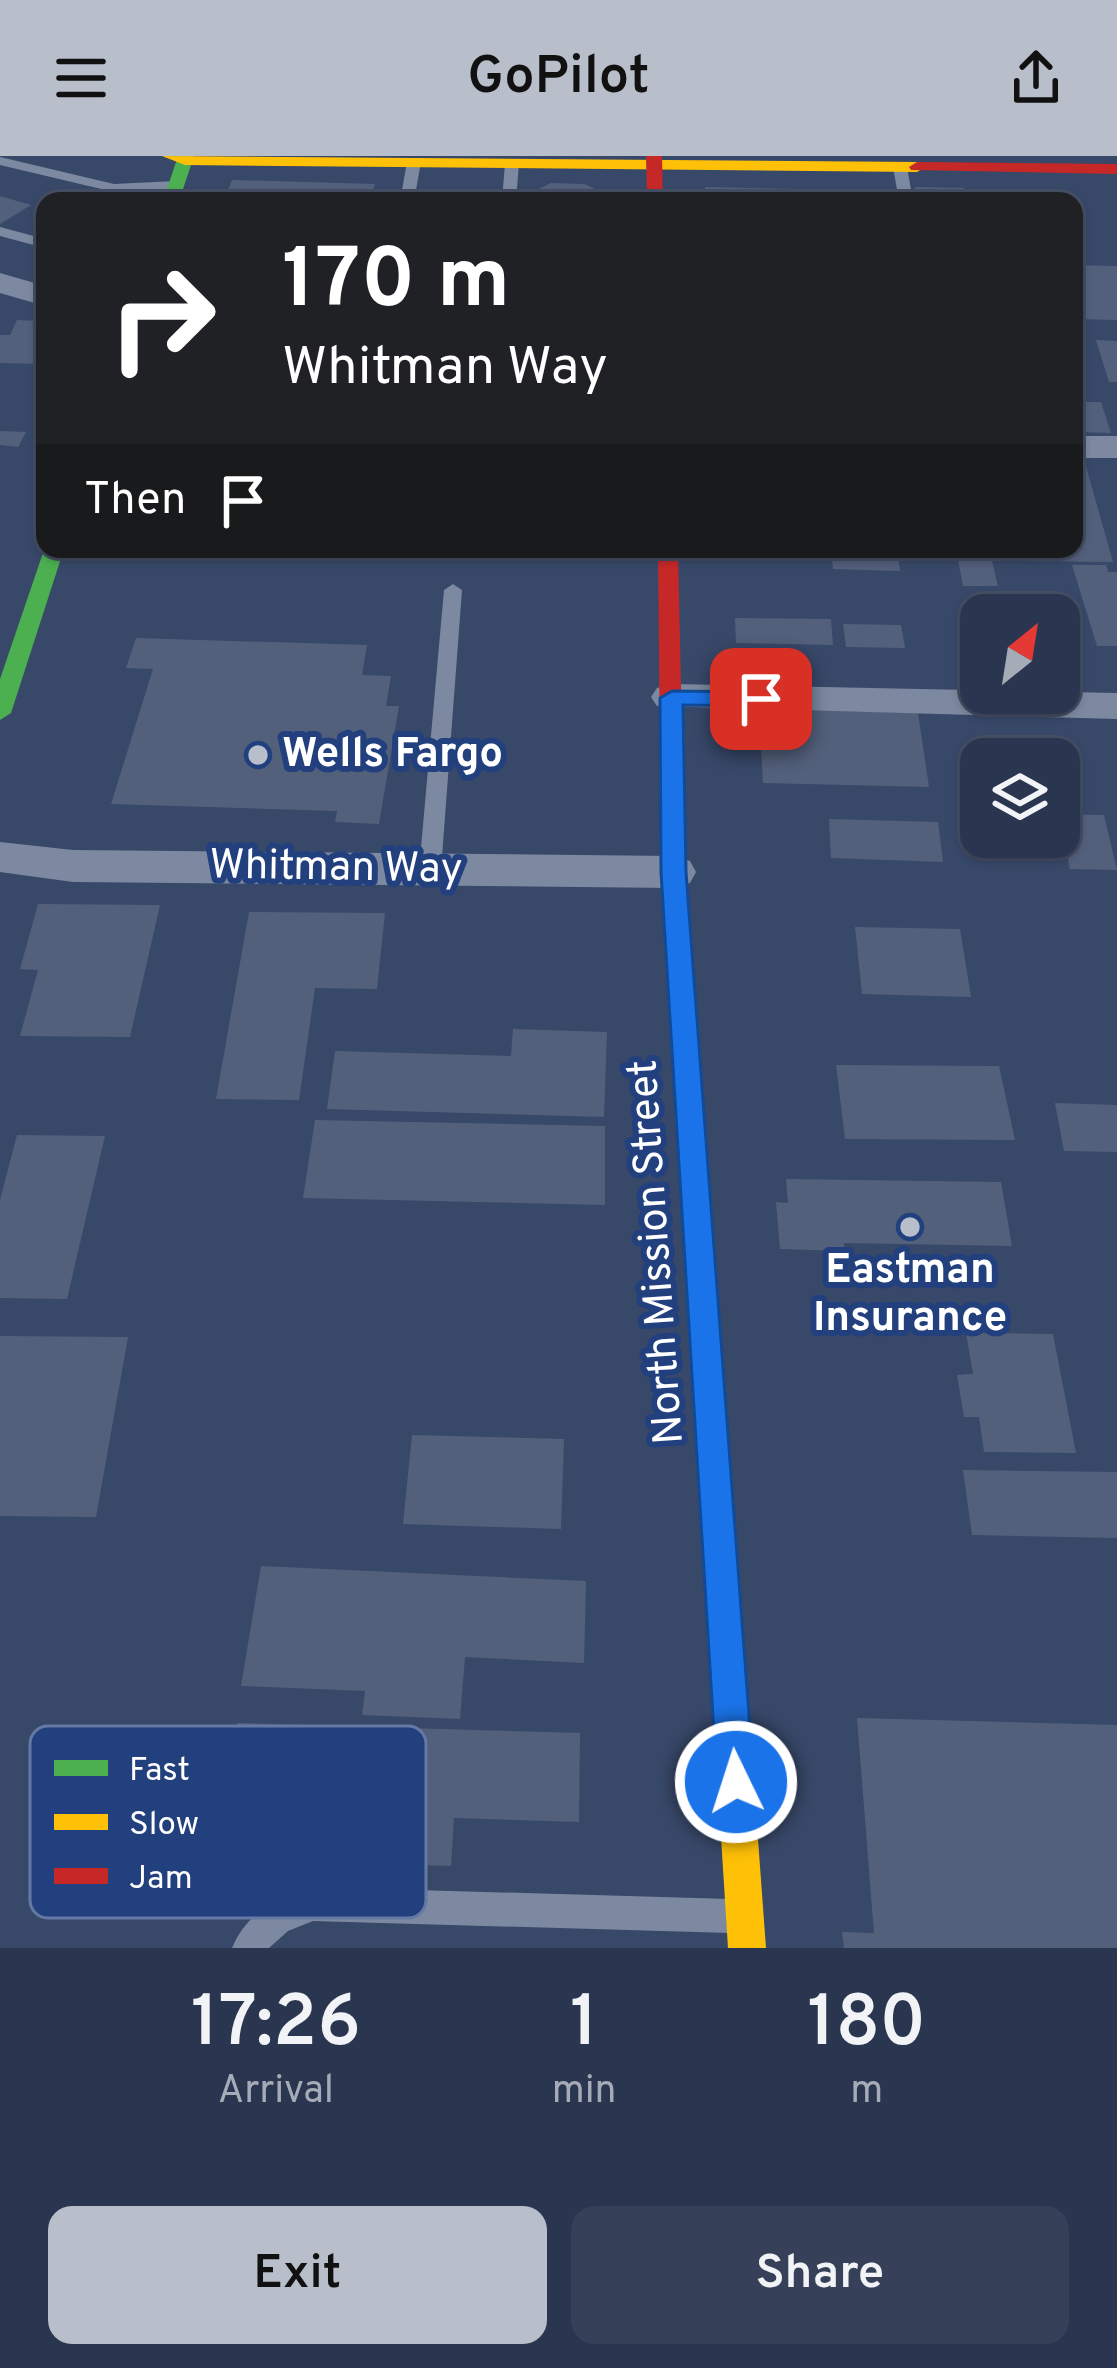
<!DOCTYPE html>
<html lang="en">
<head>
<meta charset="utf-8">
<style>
	body { margin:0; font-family:Overpass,sans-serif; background:#364159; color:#f1f3f6; height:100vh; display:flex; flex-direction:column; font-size:45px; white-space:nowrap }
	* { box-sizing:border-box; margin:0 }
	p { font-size:39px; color:#a5abb7 }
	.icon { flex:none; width:66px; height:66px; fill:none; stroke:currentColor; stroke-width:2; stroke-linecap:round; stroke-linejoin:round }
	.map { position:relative; height:1792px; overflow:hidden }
	.details { display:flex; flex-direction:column; background:#2a364f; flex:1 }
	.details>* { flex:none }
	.guide { position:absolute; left:36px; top:36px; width:1047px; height:366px; border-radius:24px; box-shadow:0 3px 9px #0004,0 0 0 3px #465066; background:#202124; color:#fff; overflow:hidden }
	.needle { width:78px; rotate:30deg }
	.tools { position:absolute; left:960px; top:438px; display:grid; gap:24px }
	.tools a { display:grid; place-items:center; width:120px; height:120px; border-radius:24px; background:#2a364f; box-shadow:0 3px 9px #0004,0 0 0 3px #465066; font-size:60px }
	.pin { position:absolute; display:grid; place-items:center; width:102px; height:102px; color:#fff; margin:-51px; border-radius:24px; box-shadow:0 6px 18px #0006 }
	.me { position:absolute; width:132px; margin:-66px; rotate:356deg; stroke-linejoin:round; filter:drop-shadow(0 0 9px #0008) }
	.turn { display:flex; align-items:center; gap:42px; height:252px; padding:0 48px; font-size:54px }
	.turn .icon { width:156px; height:156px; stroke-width:2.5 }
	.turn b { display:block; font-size:84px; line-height:102px }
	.then { display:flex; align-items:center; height:114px; padding:0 48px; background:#0003; gap:24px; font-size:45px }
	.eta { display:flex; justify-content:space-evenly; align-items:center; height:204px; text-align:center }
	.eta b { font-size:72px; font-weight:600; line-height:84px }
	.action { display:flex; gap:24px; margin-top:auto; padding:24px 48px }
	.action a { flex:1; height:138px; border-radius:24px; background:#b9bfca; color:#111; font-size:48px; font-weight:600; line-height:138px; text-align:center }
	.action a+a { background:#364159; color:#f1f3f6 }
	header { display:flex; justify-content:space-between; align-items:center; height:156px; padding:0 48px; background:#b9bfca; color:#111; font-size:54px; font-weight:600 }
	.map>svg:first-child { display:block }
	.building { fill:#53607b }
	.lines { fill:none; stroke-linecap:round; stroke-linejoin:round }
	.lane { fill:#7d89a0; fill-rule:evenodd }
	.street { fill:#7d89a0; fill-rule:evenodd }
	.fast { fill:#4caf50; fill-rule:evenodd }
	.slow { fill:#ffc107; fill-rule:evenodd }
	.jam { fill:#c62828; fill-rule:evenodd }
	.route { fill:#1a73e8; stroke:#114b97; stroke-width:3 }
	.poi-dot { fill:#b9bfca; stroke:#23407e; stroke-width:4.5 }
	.labels { text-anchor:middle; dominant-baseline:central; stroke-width:12; stroke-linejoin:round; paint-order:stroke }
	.poi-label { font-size:42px; font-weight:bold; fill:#fff; stroke:#23407e; text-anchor:start }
	.street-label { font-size:42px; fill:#fff; stroke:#23407e }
	.key { fill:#23407e; stroke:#6579a5; stroke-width:3 }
	.key-label { font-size:33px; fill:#fff }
</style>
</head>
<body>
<header><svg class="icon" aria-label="menu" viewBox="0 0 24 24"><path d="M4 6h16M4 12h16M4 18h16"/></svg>GoPilot<svg class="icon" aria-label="share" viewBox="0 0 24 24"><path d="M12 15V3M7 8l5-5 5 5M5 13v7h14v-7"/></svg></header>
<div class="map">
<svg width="1117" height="1792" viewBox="0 0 1117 1792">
	<rect width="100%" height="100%" fill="#384869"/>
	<path class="building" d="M232 24 375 28 370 45H224Z
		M551 27 584 28 609 39V45H524V40Z
		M705 31 803 33 804 45H705Z
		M915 31 964 32 967 45H918Z
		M424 33 470 34 469 45H422Z
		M977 33H1014L1018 45H980Z
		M0 40 31 49 0 68Z
		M1074 109 1117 110V164L1074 163Z
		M17 164 40 165 34 178 45 179V208L0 207V179H10Z
		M1096 184 1117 185V226H1109Z
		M1074 246H1101L1111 277 1074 276Z
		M0 275 26 276 18 291 0 289Z
		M1074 306 1085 307 1113 406 1020 405 1018 393H1074Z
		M831 393H897L900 415 833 413Z
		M956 393H989L998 430H963Z
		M1072 409H1106L1108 416H1117V490H1097Z
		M735 462 831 463 833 489 736 487Z
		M843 468 901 469 905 492 846 491Z
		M136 482 367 489 362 519 391 520 386 550H399L379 668 335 666 337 655 111 648 153 513 126 512Z
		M759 553 918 557 929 631 763 627Z
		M1059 658 1104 659 1117 714 1070 713Z
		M829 663 938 666 943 706 831 702Z
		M38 748 160 749 130 881 20 880 38 814 20 813Z
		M249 756 385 757 377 833 315 832 299 944 216 943Z
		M855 771 960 773 971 841 862 838Z
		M513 873 607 876 604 961 327 953 335 895 511 900Z
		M836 909 999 910 1015 984 845 983Z
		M1055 947 1117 949V996L1064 995Z
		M315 964 605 970V1049L303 1042Z
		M17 979 105 980 67 1143 0 1142V1044Z
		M786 1023 1001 1026 1012 1090 844 1087V1095L780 1093 776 1046 788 1047Z
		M966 1177 1053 1178 1076 1297 984 1296 979 1261H964L957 1219 973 1218Z
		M0 1180 128 1181 96 1361 0 1360Z
		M412 1279 564 1283 561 1373 403 1368Z
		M963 1314 1117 1316V1382L972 1379Z
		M261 1410 586 1425 584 1507 465 1501 460 1563 362 1559 365 1535 241 1530Z
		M857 1562 1117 1569V1792H844L842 1776 874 1777Z
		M237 1567 580 1577 579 1666 454 1662 451 1710 354 1707 358 1677 222 1672Z"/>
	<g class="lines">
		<path class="lane" d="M0 1 114 28 176 25 183 29 176 33 114 36 0 9Z
			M414 2 421 6 414 45H400L407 6Z
			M512 3 519 7 516 45H502L505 7Z
			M900 7 907 11 913 45H899L893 11Z
			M0 71 45 83V92L0 80Z
			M453 428 462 434 441 714 430 721 419 714 444 434Z
			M313 1731 730 1743 742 1748 747 1760 742 1772 730 1777 313 1765 288 1775 269 1792H232C247 1756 277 1742 313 1731Z"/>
		<path class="street" d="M0 117 45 130V150L0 137Z
			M1074 280H1117V302H1074Z
			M672 528 1117 537V563L657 550 651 541 657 532Z
			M0 686 73 694 673 700 690 705 696 716 690 727 673 732 73 726 0 716Z"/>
		<path class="fast" d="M178 0H194L179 45H163Z
			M45 391 64 393 11 557 0 564V523Z"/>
		<path class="slow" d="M162 0 917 6 925 11 917 16 185 9Z
			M709 1222 720 1226 725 1235 766 1792H728L693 1235 698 1226Z"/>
		<path class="jam" d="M646 0H662L663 45H647Z
			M917 6 1117 8V18L911 14 909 11Z
			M658 393H678L685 716 725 1235 720 1244 709 1248 698 1244 693 1235 661 716Z"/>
	</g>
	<path class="route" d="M672 535 761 536 772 543 761 550 683 549 686 716 754 1626 749 1639 736 1644 723 1639 717 1626 661 716 660 542Z"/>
	<g class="poi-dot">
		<circle cx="258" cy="599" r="12"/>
		<circle cx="910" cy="1071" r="12"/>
	</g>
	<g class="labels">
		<g class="poi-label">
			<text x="282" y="599">Wells Fargo</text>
			<text x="910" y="1115" text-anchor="middle">Eastman<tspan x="910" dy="48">Insurance</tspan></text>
		</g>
		<g class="street-label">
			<text transform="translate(336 713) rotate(1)">Whitman Way</text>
			<text transform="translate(658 1096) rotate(-94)">North Mission Street</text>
		</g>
	</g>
	<rect x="30" y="1570" width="396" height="192" rx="18" class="key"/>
	<rect x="54" y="1604" width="54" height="16" fill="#4caf50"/>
	<rect x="54" y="1658" width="54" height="16" fill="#ffc107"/>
	<rect x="54" y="1712" width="54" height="16" fill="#c62828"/>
	<g class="key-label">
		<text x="129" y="1624">Fast</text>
		<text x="129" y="1678">Slow</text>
		<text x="129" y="1732">Jam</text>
	</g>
</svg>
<div class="tools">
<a><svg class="needle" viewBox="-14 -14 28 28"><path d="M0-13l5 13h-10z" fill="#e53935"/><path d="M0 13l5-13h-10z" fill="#a5abb7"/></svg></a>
<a><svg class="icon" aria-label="layers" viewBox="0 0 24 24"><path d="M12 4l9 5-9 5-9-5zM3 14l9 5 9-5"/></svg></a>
</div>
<div class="pin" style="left:761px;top:543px;background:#d93025"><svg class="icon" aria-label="arrive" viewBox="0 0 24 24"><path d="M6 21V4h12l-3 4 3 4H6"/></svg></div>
<svg class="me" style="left:736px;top:1626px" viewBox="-20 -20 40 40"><circle r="17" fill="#1a73e8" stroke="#fff" stroke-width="3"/><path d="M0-11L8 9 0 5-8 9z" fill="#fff"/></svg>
<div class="guide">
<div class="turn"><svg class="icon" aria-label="right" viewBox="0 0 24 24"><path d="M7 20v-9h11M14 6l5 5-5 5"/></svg><div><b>170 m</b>Whitman Way</div></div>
<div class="then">Then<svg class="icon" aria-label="arrive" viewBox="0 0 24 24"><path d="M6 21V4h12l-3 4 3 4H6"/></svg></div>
</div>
</div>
<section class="details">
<div class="eta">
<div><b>17:26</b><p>Arrival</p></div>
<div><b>1</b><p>min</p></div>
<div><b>180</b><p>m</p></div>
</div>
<div class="action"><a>Exit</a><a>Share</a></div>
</section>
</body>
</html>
